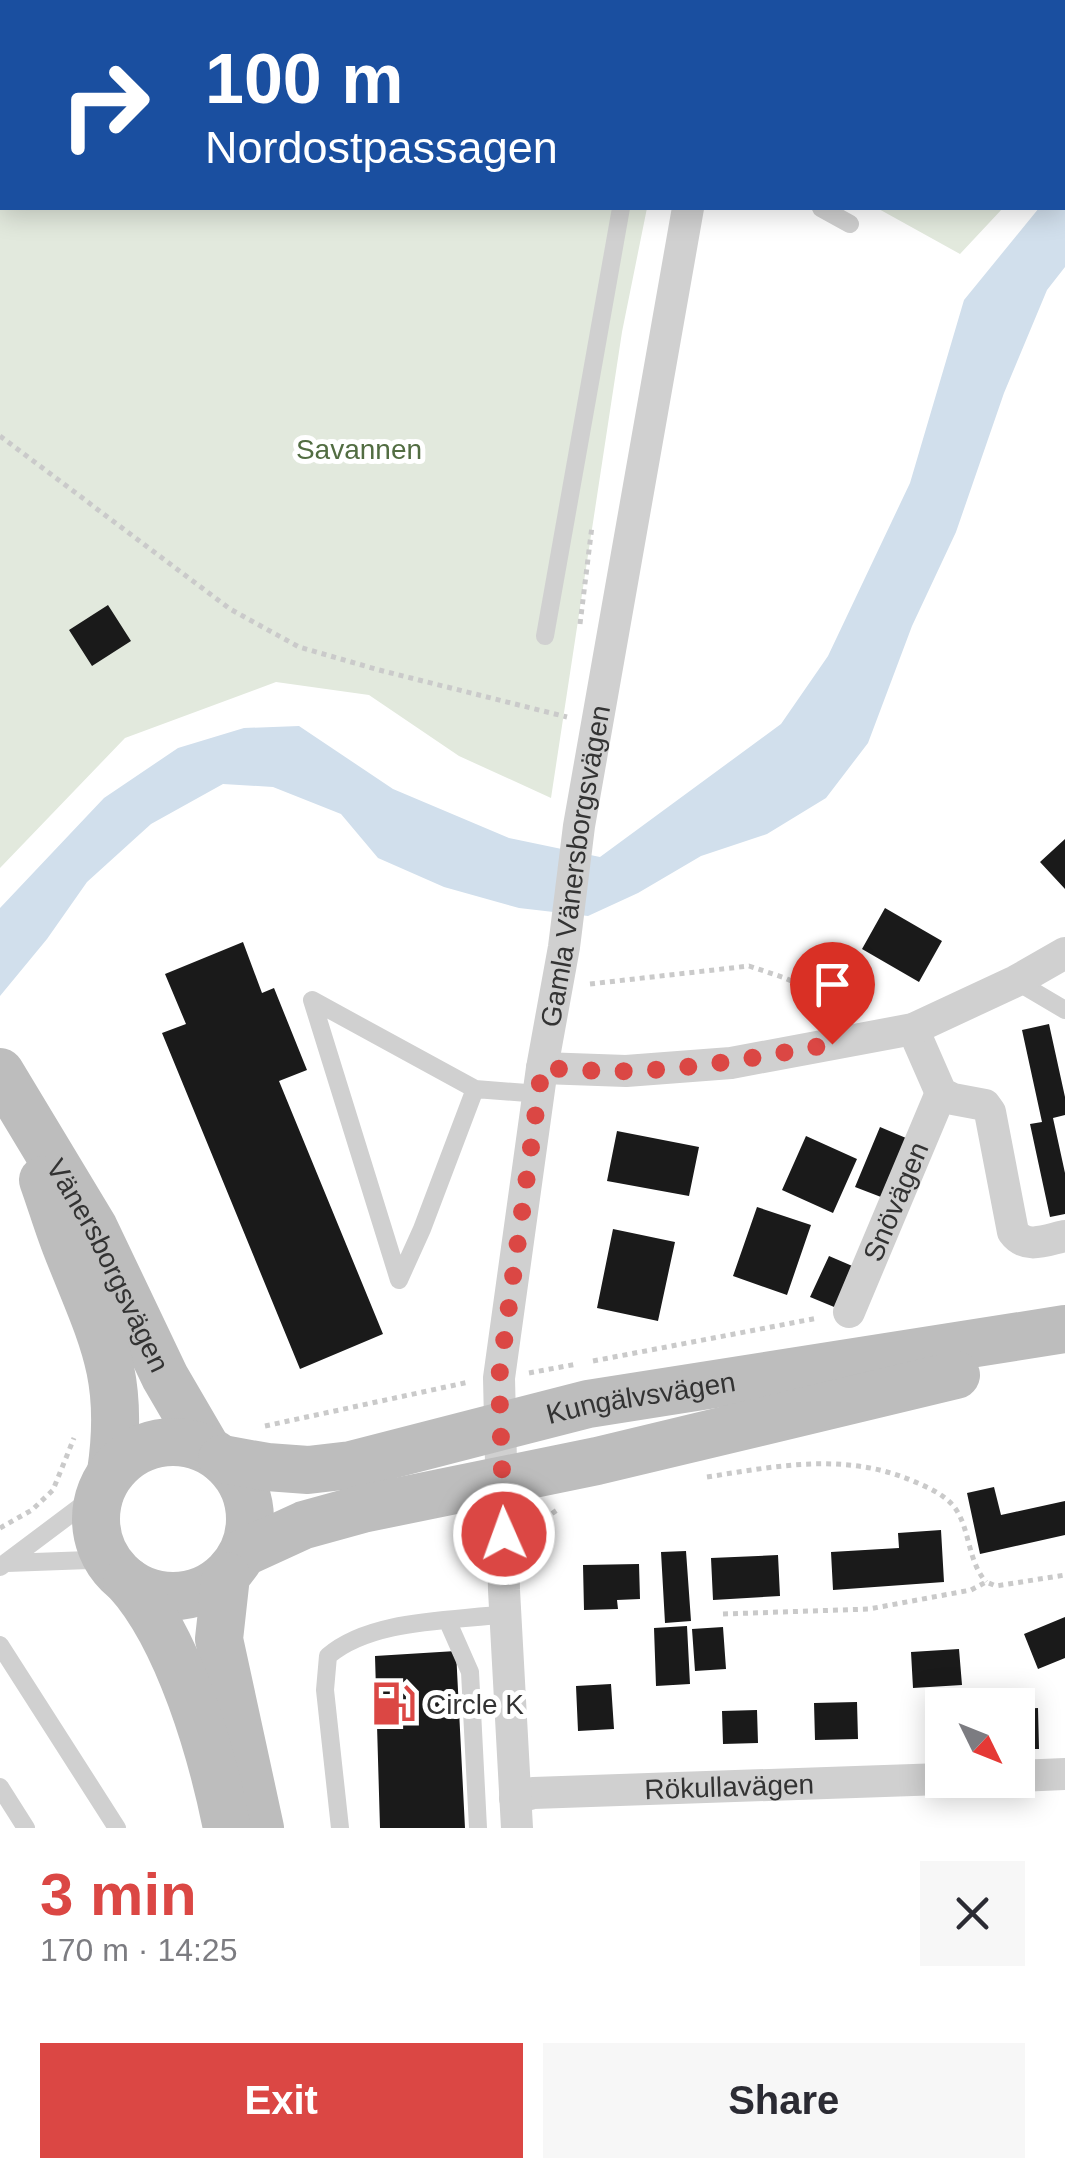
<!DOCTYPE html>
<html lang="en">
<head>
<meta charset="utf-8">
<style>
	body { margin:0; font-family:Arial,sans-serif; background:#f7f7f7; color:#2b2b33; height:100vh; display:flex; flex-direction:column; font-size:38px; white-space:nowrap }
	* { box-sizing:border-box; margin:0 }
	p { font-size:32px; color:#7c7c81 }
	.icon { flex:none; width:55px; height:55px; fill:none; stroke:currentColor; stroke-width:2; stroke-linecap:round; stroke-linejoin:round }
	.map { position:relative; height:1828px; overflow:hidden }
	.sheet { display:flex; flex-direction:column; background:#fff; flex:1 }
	.sheet>* { flex:none }
	.top-card { position:absolute; left:0px; top:0px; width:1065px; height:210px; box-shadow:0 5px 25px #0003; background:#1a4fa0; color:#fff; overflow:hidden }
	.needle { width:65px; rotate:133deg }
	.tools { position:absolute; left:925px; top:1688px; display:grid; gap:20px }
	.tools a { display:grid; place-items:center; width:110px; height:110px; border-radius:0px; background:#fff; box-shadow:0 5px 25px #0003; font-size:50px }
	.pin { position:absolute; display:grid; place-items:center; width:85px; height:85px; color:#fff; margin:-102px -42px; border-radius:50% 50% 50% 0; rotate:-45deg; box-shadow:0 0 10px #0007 }
	.pin .icon { rotate:45deg }
	.me { position:absolute; width:110px; margin:-55px; rotate:358deg; stroke-linejoin:round; filter:drop-shadow(0 0 8px #0008) }
	.turn { display:flex; align-items:center; gap:35px; height:210px; padding:0 40px; font-size:45px }
	.turn .icon { width:130px; height:130px; stroke-width:2.5 }
	.turn b { display:block; font-size:70px; line-height:85px }
	.round { display:grid; place-items:center; flex:none; width:105px; height:105px; border-radius:0px; background:#f7f7f7 }
	.summary { display:flex; align-items:center; justify-content:space-between; height:170px; padding:0 40px }
	h1 { font-size:60px; font-weight:800; line-height:75px; color:#db4744 }
	.cta { display:flex; gap:20px; margin-top:auto; padding:20px 40px }
	.cta a { flex:1; height:115px; border-radius:0px; background:#db4744; color:#fff; font-size:40px; font-weight:800; line-height:115px; text-align:center }
	.cta a+a { background:#f7f7f7; color:#2b2b33 }
	.map>svg:first-child { display:block }
	.green { fill:#e2e9dd }
	.water { fill:#d1dfec }
	.building { fill:#1a1a1a }
	.lines { fill:none; stroke-linecap:round; stroke-linejoin:round }
	.path { stroke:#cacaca; stroke-width:5; stroke-dasharray:5 5; stroke-linecap:butt }
	.service { stroke:#d0d0d0; stroke-width:18 }
	.minor { stroke:#d0d0d0; stroke-width:32 }
	.secondary { stroke:#bdbdbd; stroke-width:48 }
	.route { stroke:#db4744; stroke-width:18; stroke-dasharray:0 32.4 }
	.labels { text-anchor:middle; dominant-baseline:central; stroke-width:10; stroke-linejoin:round; paint-order:stroke }
	.park-label { font-size:28px; fill:#526d42; stroke:#fff }
	.street-label { font-size:28px; fill:#333; stroke:#fff }
	.poi-label { font-size:28px; fill:#333; stroke:#fff; text-anchor:start }
</style>
</head>
<body>
<div class="map">
<svg width="1065" height="1828" viewBox="0 0 1065 1828">
	<rect width="100%" height="100%" fill="#fff"/>
	<path class="green" d="M0 0 543 2H2V208H647L622 332 551 798 459 756 369 695 276 682 125 738 0 868Z
		M768 0H1065V139L1063 142 1062 2H767Z
		M877 208H1003L960 254Z"/>
	<path class="water" d="M1065 175V267L1047 290 1004 393 956 532 912 626 868 743 826 798 767 834 701 856 638 893 588 916 519 908 444 887 378 858 341 814 273 787 223 784 151 824 87 882 47 939 0 996V908L104 798 178 748 244 728 299 726 393 789 509 838 600 857 781 724 828 656 910 483 964 300 1039 208H1062Z"/>
	<path class="building" d="M108 605 131 641 92 666 69 630Z
		M1065 839V889L1040 862Z
		M885 908 942 941 919 982 862 949Z
		M243 942 262 993 274 988 307 1070 279 1081 383 1334 300 1369 162 1033 186 1024 165 974Z
		M1049 1024 1065 1097V1115L1053 1118 1065 1173V1214L1050 1217 1030 1124 1042 1122 1022 1030Z
		M880 1127 906 1138 881 1197 855 1187Z
		M617 1131 699 1147 689 1196 607 1181Z
		M806 1136 857 1159 833 1213 782 1190Z
		M757 1207 811 1225 787 1295 733 1276Z
		M613 1229 675 1242 658 1321 597 1308Z
		M829 1256 857 1268 839 1309 810 1297Z
		M994 1487 1001 1515 1065 1501V1535L980 1554 967 1493Z
		M941 1530 944 1582 833 1590 831 1552 899 1548 898 1533Z
		M686 1551 691 1621 665 1623 661 1552Z
		M778 1555 780 1596 713 1600 711 1558Z
		M639 1564 640 1599 617 1600 618 1609 584 1610 583 1565Z
		M1065 1617V1658L1038 1669 1024 1634Z
		M687 1626 690 1684 656 1686 654 1628Z
		M723 1627 726 1669 695 1671 692 1629Z
		M959 1649 962 1685 913 1688 911 1652Z
		M456 1651 465 1828H380L375 1656Z
		M611 1684 614 1729 578 1731 576 1686Z
		M857 1702 858 1739 815 1740 814 1703Z
		M1038 1708 1039 1749H1018V1709Z
		M757 1710 758 1743 723 1744 722 1711Z"/>
	<g class="lines">
		<path class="path" d="M691 2 692 0
			M814 2 815 0
			M928 2 930 0
			M1062 12 1065 10
			M0 436 230 609 299 647 379 670 567 717
			M580 624 592 526
			M590 984 749 966 785 978 849 1008
			M593 1361 818 1318
			M529 1373 577 1364
			M265 1426 469 1382
			M707 1477C777 1466 845 1452 913 1481 929 1488 947 1495 957 1511 970 1532 968 1561 986 1582
			M0 1528 32 1510 53 1490 74 1438
			M534 1537 547 1517 560 1508
			M723 1614 869 1609 971 1590 986 1582 996 1586 1065 1575"/>
		<path class="service" d="M602 0 603 2
			M821 208 850 224
			M545 636 621 208
			M1016 981 1065 1010
			M475 1089 422 1229 399 1280 312 1000 475 1089 540 1094
			M7 1563 89 1560 115 1570
			M0 1567 100 1492
			M448 1622 470 1672 478 1828
			M0 1645 117 1828
			M0 1787 26 1828
			M340 1828 325 1690 328 1656C371 1619 451 1621 505 1614"/>
		<g class="minor">
			<path d="M727 2 728 0"/>
			<path d="M913 1029 941 1093 953 1099 985 1105 990 1112 1013 1232C1026 1250 1046 1240 1065 1236"/>
			<path d="M542 1068 626 1071 731 1063 913 1029 1016 981 1065 953"/>
			<path id="s1" d="M849 1312 941 1093"/>
			<path d="M1018 1776 1065 1774"/>
			<path id="s2" d="M515 1798 533 1793 942 1779"/>
			<path id="s3" d="M517 1828 504 1590 499 1378 542 1068 564 947 579 826 688 208"/>
		</g>
		<g class="secondary">
			<path id="s4" d="M0 1072 94 1228 165 1377 207 1449"/>
			<path d="M43 1180C52 1205 59 1230 69 1254 103 1339 125 1378 111 1472"/>
			<circle cx="173" cy="1519" r="77"/>
			<path id="s5" d="M222 1459 267 1467 308 1470 351 1465 588 1404 1065 1329"/>
			<path d="M243 1553 304 1525 362 1509 597 1461 956 1375"/>
			<path d="M226 1576 219 1639 260 1828"/>
			<path d="M127 1581C179 1638 212 1753 227 1828"/>
		</g>
	</g>
	<g class="lines">
		<path class="route" d="M504 1534 499 1378 542 1068C571 1069 600 1072 629 1071 697 1069 764 1056 832 1044"/>
	</g>
	<defs>
		<symbol id="fuel-bare" viewBox="-9 -9 18 18"><path d="M-5.5-6h7V0h2V4h1.3V-2.5L3-4.5l.8-.8L6-3V5H2.5V1h-1V6h-7ZM-4.2-4.7v3.2H.2V-4.7Z" fill="#db4744" stroke="#fff" stroke-width="2.5" paint-order="stroke"/></symbol>
	</defs>
	<g fill-rule="evenodd">
		<use href="#fuel-bare" x="362" y="1672" width="63" height="63"/>
	</g>
	<g class="labels">
		<g class="park-label">
			<text x="359" y="449">Savannen</text>
		</g>
		<g class="street-label">
			<text stroke="none"><textPath href="#s3" startOffset="968">Gamla Vänersborgsvägen</textPath></text>
			<text stroke="none"><textPath href="#s1" startOffset="120">Snövägen</textPath></text>
			<text stroke="none"><textPath href="#s4" startOffset="222">Vänersborgsvägen</textPath></text>
			<text stroke="none"><textPath href="#s5" startOffset="428">Kungälvsvägen</textPath></text>
			<text stroke="none"><textPath href="#s2" startOffset="215">Rökullavägen</textPath></text>
		</g>
		<g class="poi-label">
			<text x="426" y="1704">Circle K</text>
		</g>
	</g>
</svg>
<div class="tools">
<a><svg class="needle" viewBox="-14 -14 28 28"><path d="M0-13l5 13h-10z" fill="#e53935"/><path d="M0 13l5-13h-10z" fill="#7c7c81"/></svg></a>
</div>
<div class="pin" style="left:832px;top:1044px;background:#d93025"><svg class="icon" aria-label="arrive" viewBox="0 0 24 24"><path d="M6 21V4h12l-3 4 3 4H6"/></svg></div>
<svg class="me" style="left:504px;top:1534px" viewBox="-20 -20 40 40"><circle r="17" fill="#db4744" stroke="#fff" stroke-width="3"/><path d="M0-11L8 9 0 5-8 9z" fill="#fff"/></svg>
<div class="top-card">
<div class="turn"><svg class="icon" aria-label="right" viewBox="0 0 24 24"><path d="M7 20v-9h11M14 6l5 5-5 5"/></svg><div><b>100 m</b>Nordostpassagen</div></div>
</div>
</div>
<section class="sheet">
<div class="summary"><div><h1>3 min</h1><p>170 m · 14:25</p></div><a class="round"><svg class="icon" aria-label="close" viewBox="0 0 24 24"><path d="M6 6l12 12M18 6L6 18"/></svg></a></div>
<div class="cta"><a>Exit</a><a>Share</a></div>
</section>
</body>
</html>
